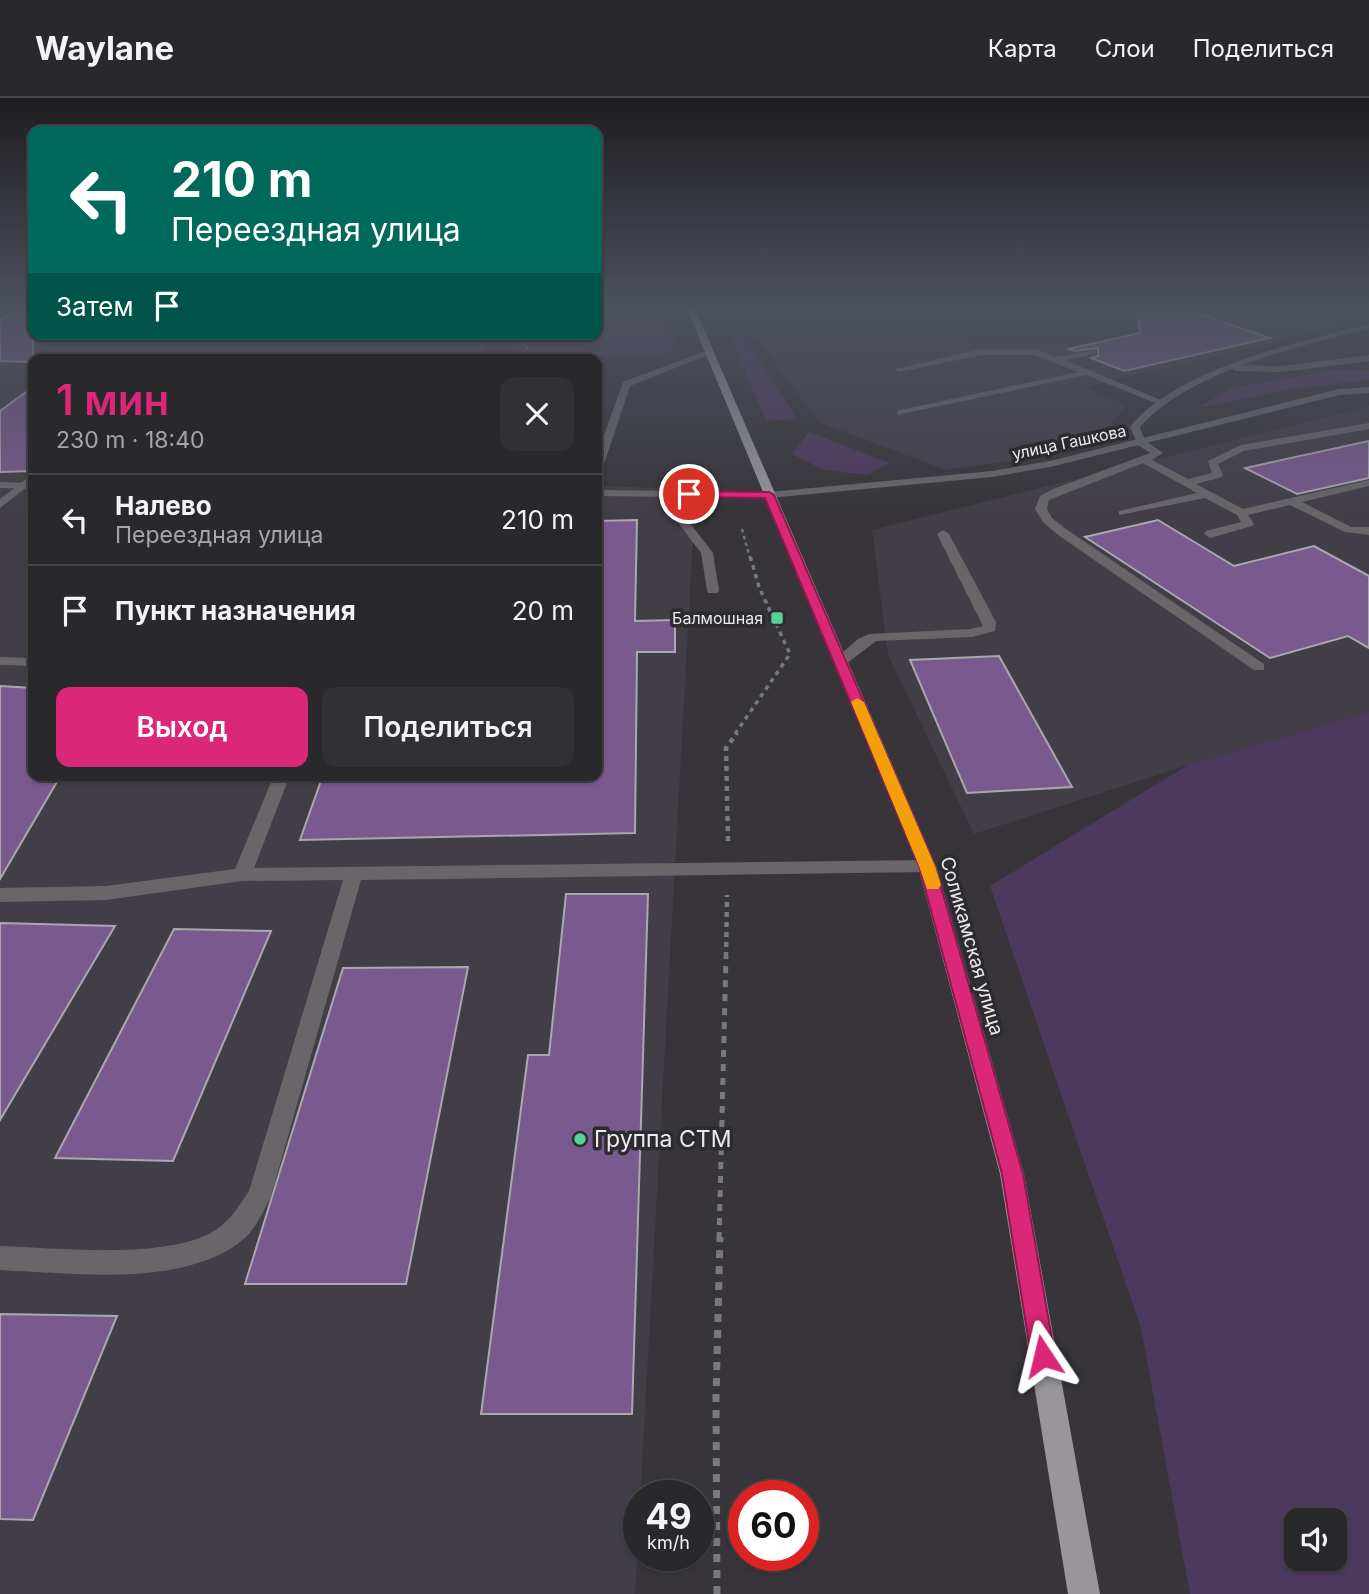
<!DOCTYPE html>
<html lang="ru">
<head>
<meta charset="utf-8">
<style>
	body { margin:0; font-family:Inter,sans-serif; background:#313033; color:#f1f3f6; height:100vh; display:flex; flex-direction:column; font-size:26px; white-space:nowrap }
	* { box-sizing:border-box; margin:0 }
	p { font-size:23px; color:#a5a6a9 }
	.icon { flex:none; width:38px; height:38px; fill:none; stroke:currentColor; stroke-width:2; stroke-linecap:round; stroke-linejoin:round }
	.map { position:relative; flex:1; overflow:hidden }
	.drawer { position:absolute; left:28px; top:256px; width:574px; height:427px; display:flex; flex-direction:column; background:#29282b; border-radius:14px; box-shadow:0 2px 5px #0004,0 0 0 2px #454447 }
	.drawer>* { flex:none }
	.hud { position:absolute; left:28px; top:28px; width:574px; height:214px; border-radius:14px; box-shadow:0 2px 5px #0004,0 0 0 2px #454447; background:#00695c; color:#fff; overflow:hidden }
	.fabs { position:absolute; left:1284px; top:1410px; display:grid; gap:14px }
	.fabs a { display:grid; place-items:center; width:63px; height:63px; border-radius:14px; background:#29282b; box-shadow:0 2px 5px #0004,0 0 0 2px #454447; font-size:35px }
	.speed { position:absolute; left:623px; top:1382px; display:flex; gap:14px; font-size:35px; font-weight:700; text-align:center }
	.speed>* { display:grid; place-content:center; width:91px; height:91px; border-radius:50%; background:#29282b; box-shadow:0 2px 5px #0004,0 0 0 2px #454447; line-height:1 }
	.speed small { font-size:18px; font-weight:400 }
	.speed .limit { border:10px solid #d22; background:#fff; color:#111 }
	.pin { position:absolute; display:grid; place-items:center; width:60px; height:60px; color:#fff; margin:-30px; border:4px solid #fff; border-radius:50%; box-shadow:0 2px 7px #0007 }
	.me { position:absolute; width:77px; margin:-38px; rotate:350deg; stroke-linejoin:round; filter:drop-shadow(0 0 5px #0008) }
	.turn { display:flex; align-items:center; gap:24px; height:147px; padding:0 28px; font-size:32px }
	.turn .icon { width:91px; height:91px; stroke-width:2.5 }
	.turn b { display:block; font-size:49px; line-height:60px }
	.then { display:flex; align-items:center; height:66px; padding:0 28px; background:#0003; gap:14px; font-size:26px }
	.round { display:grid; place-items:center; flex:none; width:74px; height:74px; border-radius:14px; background:#313033 }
	.overview { display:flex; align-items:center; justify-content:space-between; height:119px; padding:0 28px }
	h1 { font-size:42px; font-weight:600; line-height:52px; color:#db2777 }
	.button { display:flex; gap:14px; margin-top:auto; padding:14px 28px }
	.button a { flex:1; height:80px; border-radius:14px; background:#db2777; color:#fff; font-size:28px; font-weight:600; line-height:80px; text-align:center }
	.button a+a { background:#313033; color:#f1f3f6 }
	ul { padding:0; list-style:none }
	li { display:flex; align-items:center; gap:21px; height:91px; padding:0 28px; border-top:2px solid #454447 }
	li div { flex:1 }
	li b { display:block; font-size:26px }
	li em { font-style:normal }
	header { display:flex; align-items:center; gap:42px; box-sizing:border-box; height:98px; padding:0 35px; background:#29282b; border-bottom:2px solid #454447 }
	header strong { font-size:33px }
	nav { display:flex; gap:38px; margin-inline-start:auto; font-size:24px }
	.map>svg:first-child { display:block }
	.built { fill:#423e47 }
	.green { fill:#4e395e; fill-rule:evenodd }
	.building { fill:#785a8f; stroke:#aaa7ad; stroke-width:2 }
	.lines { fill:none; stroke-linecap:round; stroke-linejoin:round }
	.path-far5 { stroke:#79787b; stroke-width:2; stroke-dasharray:2.5 2.5; stroke-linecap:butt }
	.path-far4 { stroke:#79787b; stroke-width:2.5; stroke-dasharray:3.5 3.5; stroke-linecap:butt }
	.path-far3 { stroke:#79787b; stroke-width:3.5; stroke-dasharray:4.5 4.5; stroke-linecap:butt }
	.path-far2 { stroke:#79787b; stroke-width:4.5; stroke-dasharray:5 5; stroke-linecap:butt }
	.path-far1 { stroke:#79787b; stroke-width:5; stroke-dasharray:7 7; stroke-linecap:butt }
	.path { stroke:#79787b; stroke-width:7; stroke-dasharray:8 8; stroke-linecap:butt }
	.service { fill:#686669; fill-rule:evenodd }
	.minor { fill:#686669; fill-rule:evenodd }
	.tertiary { fill:#686669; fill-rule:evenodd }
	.primary { fill:#98969a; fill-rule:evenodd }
	.route { fill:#db2777; stroke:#8e194d; stroke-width:2 }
	.slow { fill:#f59e0b }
	.poi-dot { fill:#53d396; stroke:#2d2b2f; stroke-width:2.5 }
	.labels { text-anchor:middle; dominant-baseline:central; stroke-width:7; stroke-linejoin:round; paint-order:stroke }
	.far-street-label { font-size:16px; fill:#ebeaed; stroke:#2d2b2f }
	.far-poi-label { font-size:16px; fill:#ebeaed; stroke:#2d2b2f; text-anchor:end }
	.street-label { font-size:19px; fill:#ebeaed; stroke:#2d2b2f }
	.near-poi-label { font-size:23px; fill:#ebeaed; stroke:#2d2b2f; text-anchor:start }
</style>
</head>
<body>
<header>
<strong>Waylane</strong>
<nav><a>Карта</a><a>Слои</a><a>Поделиться</a></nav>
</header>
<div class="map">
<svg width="1369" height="1496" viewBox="0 0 1369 1496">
	<rect width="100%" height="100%" fill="#373539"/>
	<path class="built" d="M0 208H33V236H491L479 261H33V677H597V388L691 391 694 421 635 1496H0Z
		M1292 208H1369V221L1084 289 1127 308 1093 342 1058 356 946 372 818 324 753 233 1111 247Z
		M1369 308V614L1188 667 974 736 888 557 872 432Z"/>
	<path class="green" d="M597 208H659L681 254 576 259 575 261H524L512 236H597Z
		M727 231 741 235 797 321 766 323Z
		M1333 272H1369V282L1293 291 1197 310 1232 290Z
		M809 334 890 365 868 377 824 372 792 356Z
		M1369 614V1496H1190L1141 1230 990 788 1188 667ZM1297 1423H1335V1461H1297Z"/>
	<path class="building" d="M25 208H33V264L0 263V222Z
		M1136 208H1177L1270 240 1124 273 1091 260 1098 258V250L1075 253 1068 251 1140 235Z
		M33 289V373L0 374V313Z
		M1369 343V380L1297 396 1245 370Z
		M637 422 635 523 675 522V554H637L635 735 300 742 323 677H597V423Z
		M1158 422 1234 468 1314 448 1369 478V550L1348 538 1270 560 1085 439Z
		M999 558 1072 689 967 695 910 562Z
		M0 588 33 590V677H61L0 781Z
		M566 796H648L632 1316H481L528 957H549Z
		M0 825 115 828 0 1022Z
		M174 831 271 833 173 1063 55 1060Z
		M468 869 406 1186H245L343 870Z
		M0 1216 117 1218 33 1422 0 1421Z"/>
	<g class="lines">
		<path class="path-far5" d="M514 236 521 238 532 261"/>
		<path class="path-far4" d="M742 431 750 460"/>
		<path class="path-far3" d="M735 636 790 556 759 489 750 458"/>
		<path class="path-far2" d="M728 743 726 650 737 635
			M726 859 727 797"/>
		<path class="path-far1" d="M719 1141 726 858"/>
		<path class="path" d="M717 1496 716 1300 720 1139"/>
		<path class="service" d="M981 251H1036L1056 259 1096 252V256L1065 262 1163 303 1155 305 1086 277 897 317V313L900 312 1078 274 1035 257H981L899 274 895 271Z
			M706 253 713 255 630 288 602 372 597 375V357L623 284Z
			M1369 257V263L1281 274 1235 273 1231 270 1235 267 1281 268Z
			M1369 325V331L1244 353 1218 366 1223 377 1222 379 1196 386 1243 411 1369 382V388L1302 404 1351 429H1369V437L1345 434 1290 407 1248 417 1254 426 1252 428 1210 440 1204 436 1206 433 1241 424 1237 417 1205 400 1119 417V413L1197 395 1143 365 1049 402 1047 411 1052 420 1066 431 1264 566V572H1254L1058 437 1043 424 1035 411 1040 398 1053 391 1150 355 1138 347V343H1146L1163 355 1152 362 1188 381 1212 375 1208 363 1241 347Z
			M33 376V384L0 410V401Z
			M658 394H666L713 455 719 492 718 495H708L707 492 701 455 658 398Z
			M943 432 949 436 996 524 995 533 972 539 876 543 845 567H835V561L858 541 869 536 971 531 983 528 937 436Z
			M0 559 33 560V568L0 567Z
			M274 677H290L254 770 927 762 933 764 936 768 933 772 927 774 361 782 271 1098C265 1111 256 1129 246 1139 188 1191 72 1175 0 1172V1148C58 1150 157 1161 209 1136 228 1126 238 1110 249 1093L343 782 242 783 106 802 0 804V790L106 788 235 771Z"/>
		<path class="minor" d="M1369 226V230C1297 250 1191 272 1140 329L1146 347 1137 345 1130 329C1176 271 1299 244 1369 226Z
			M0 384 33 385V391L0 390Z
			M597 392 769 394 775 397 769 400 597 398Z"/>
		<path class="tertiary" d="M1369 289V295L1339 297 1050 369 992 379 769 400 763 397 769 394 992 373 1050 363 1339 291Z"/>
		<path class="primary" d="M686 208H694L936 768 1024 1076 1100 1496H1068L1000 1076 918 768Z"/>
	</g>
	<linearGradient id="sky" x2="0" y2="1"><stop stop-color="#1e1d1f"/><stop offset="0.5" stop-color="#4d515f"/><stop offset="1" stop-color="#4d515f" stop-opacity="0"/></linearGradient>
	<rect width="1369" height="417" fill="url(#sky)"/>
	<path class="route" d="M689 393 769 394 774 397 935 768 1023 1076 1055 1258 1052 1267 1043 1270 1035 1267 1031 1258 1002 1076 919 768 765 400 685 399V394Z"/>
	<path class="slow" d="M857 600 864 604 935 768 941 787 938 791H927L919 768 851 604Z"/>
	<g class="poi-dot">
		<rect x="770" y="513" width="14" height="14" rx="3.5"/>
		<circle cx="580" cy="1041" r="7"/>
	</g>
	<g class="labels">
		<g class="far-street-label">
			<text transform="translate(1069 344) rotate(-12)">улица Гашкова</text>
		</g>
		<g class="far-poi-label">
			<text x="763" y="520">Балмошная</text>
		</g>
		<g class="street-label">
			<text transform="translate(972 848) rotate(74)">Соликамская улица</text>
		</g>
		<g class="near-poi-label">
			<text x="594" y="1041">Группа СТМ</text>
		</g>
	</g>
</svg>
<div class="fabs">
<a><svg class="icon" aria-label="sound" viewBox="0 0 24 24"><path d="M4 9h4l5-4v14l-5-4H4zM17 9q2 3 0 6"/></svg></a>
</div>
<div class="speed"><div>49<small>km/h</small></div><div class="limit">60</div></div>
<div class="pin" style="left:689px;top:396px;background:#d93025"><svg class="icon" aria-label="arrive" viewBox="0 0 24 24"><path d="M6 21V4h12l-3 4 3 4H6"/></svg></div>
<svg class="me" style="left:1043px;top:1258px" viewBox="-20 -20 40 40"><path d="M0-17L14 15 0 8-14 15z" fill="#db2777" stroke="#fff" stroke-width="4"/></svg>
<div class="hud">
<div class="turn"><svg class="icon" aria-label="left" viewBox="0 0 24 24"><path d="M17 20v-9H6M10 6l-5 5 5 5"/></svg><div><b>210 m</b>Переездная улица</div></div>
<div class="then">Затем<svg class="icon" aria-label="arrive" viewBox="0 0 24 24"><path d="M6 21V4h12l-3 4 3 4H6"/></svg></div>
</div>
<section class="drawer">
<div class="overview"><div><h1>1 мин</h1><p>230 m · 18:40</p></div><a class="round"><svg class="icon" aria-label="close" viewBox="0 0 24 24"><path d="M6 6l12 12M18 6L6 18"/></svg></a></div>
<ul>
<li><svg class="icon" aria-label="left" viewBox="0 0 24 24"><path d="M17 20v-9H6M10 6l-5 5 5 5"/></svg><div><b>Налево</b><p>Переездная улица</p></div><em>210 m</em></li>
<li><svg class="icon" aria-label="arrive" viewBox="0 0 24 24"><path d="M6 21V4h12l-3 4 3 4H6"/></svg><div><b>Пункт назначения</b></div><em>20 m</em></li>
</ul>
<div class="button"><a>Выход</a><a>Поделиться</a></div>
</section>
</div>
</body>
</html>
